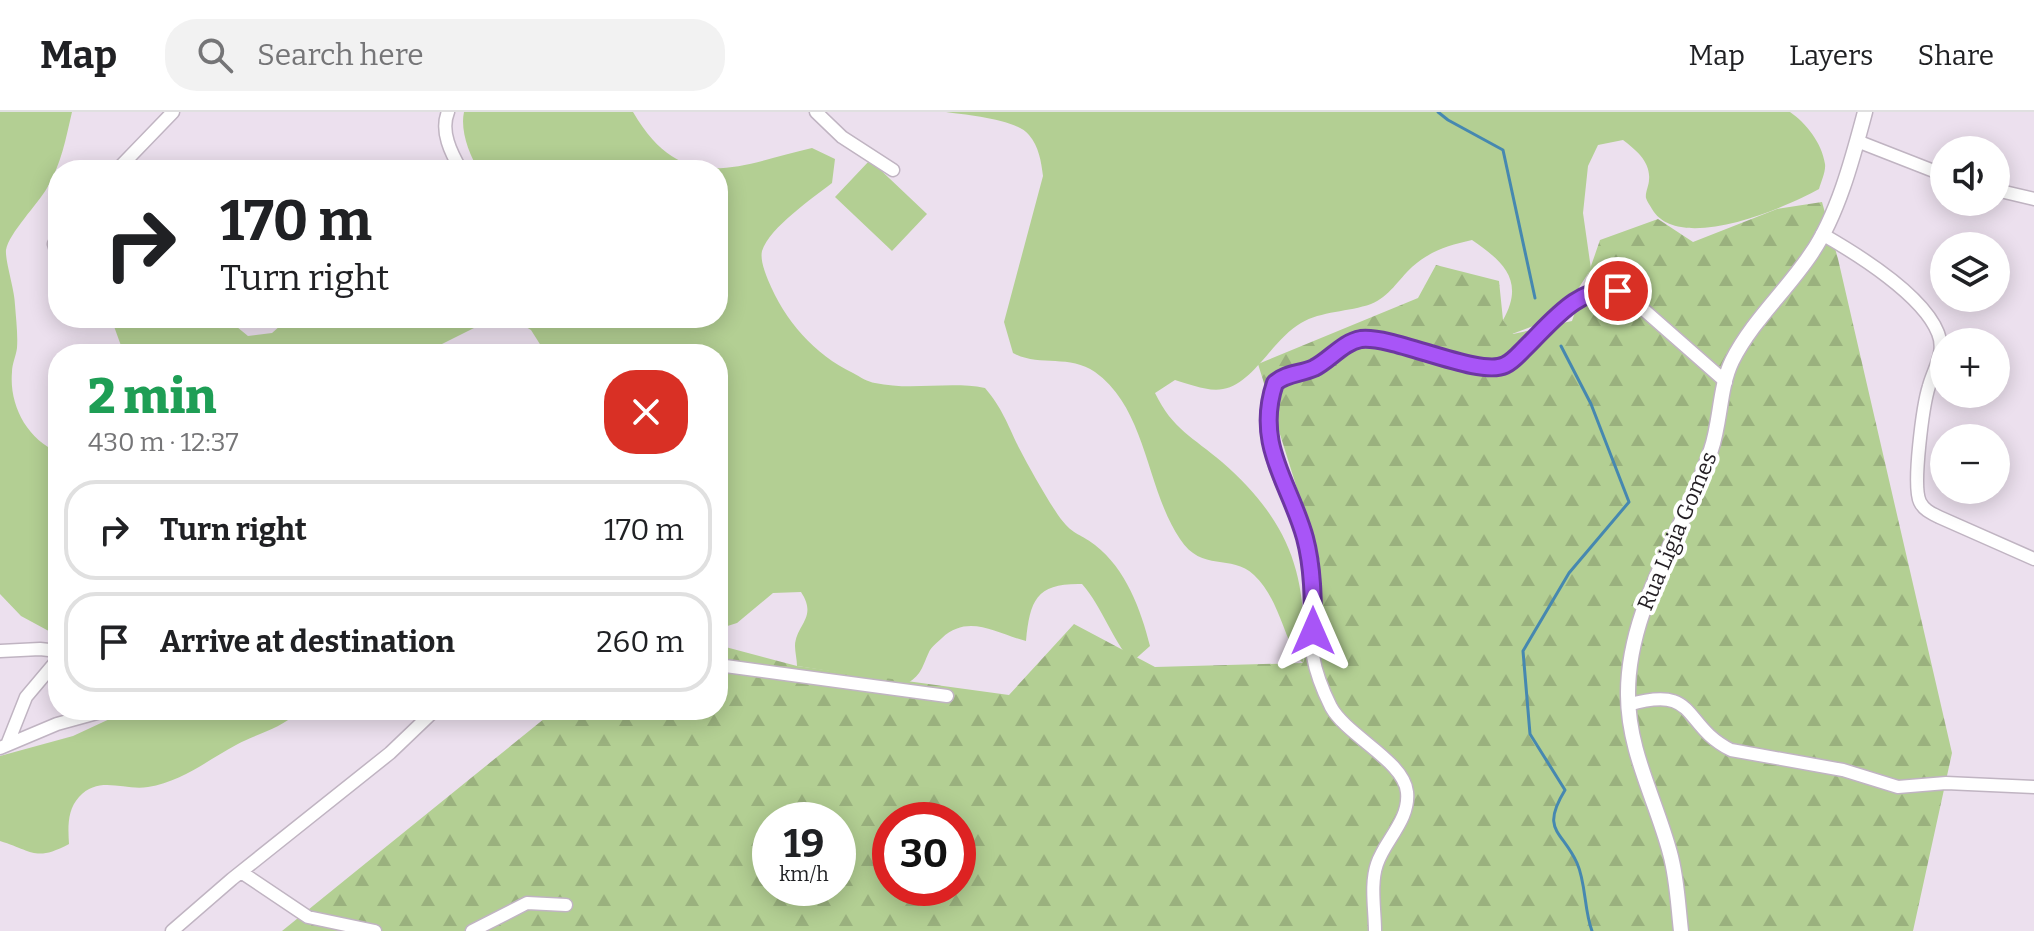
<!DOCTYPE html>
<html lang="en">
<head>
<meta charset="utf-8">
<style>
	body { margin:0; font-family:Bitter,serif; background:#f2f2f2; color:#202124; height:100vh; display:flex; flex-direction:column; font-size:30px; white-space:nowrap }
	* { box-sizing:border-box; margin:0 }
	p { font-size:26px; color:#757577 }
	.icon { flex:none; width:44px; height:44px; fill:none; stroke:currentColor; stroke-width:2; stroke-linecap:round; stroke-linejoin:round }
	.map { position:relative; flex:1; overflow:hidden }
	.drawer { position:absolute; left:48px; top:232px; width:680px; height:376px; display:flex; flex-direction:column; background:#fff; border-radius:32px; box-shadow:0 4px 20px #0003 }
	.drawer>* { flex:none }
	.hud { position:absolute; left:48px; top:48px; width:680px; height:168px; border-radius:32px; box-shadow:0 4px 20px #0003; background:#fff; color:#202124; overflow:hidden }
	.buttons { position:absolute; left:1930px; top:24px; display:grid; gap:16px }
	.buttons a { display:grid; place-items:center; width:80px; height:80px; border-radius:50%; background:#fff; box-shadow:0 4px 20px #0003; font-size:40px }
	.speed { position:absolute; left:752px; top:690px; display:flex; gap:16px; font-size:40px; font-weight:700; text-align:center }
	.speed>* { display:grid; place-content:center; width:104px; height:104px; border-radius:50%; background:#fff; box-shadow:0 4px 20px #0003; line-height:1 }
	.speed small { font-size:20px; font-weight:400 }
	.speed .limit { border:12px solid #d22; background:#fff; color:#111 }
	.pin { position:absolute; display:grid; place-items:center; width:68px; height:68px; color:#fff; margin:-34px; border:4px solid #fff; border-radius:50%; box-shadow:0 2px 8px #0007 }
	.me { position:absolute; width:88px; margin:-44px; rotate:0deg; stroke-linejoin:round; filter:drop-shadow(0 0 6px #0008) }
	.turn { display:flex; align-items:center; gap:28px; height:168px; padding:0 40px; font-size:36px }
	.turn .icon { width:104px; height:104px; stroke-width:2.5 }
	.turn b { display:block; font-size:56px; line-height:68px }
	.round { display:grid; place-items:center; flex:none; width:84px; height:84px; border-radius:32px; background:#f2f2f2 }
	.headline { display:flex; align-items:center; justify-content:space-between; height:136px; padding:0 40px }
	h1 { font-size:48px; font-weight:800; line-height:60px; color:#1e9e55 }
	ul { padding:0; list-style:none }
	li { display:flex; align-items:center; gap:24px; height:100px; margin:0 16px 12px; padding:0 24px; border:4px solid #e0e0e0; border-radius:32px }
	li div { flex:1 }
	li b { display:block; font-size:30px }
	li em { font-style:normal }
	header { display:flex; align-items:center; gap:48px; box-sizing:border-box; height:112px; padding:0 40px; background:#fff; border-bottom:2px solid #e0e0e0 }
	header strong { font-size:38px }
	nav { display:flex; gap:44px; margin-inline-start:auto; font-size:28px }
	.search { width:560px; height:72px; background:#f2f2f2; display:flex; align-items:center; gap:20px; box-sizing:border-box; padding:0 28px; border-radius:32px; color:#757577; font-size:30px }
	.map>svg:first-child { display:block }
	.grass { fill:#b3cf93 }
	.forest { fill:url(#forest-firs); fill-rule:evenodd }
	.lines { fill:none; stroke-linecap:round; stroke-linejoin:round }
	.stream { stroke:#4688b0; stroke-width:3 }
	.minor-casing { stroke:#c0b4c2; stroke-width:15 }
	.tertiary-casing { stroke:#c0b4c2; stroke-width:17 }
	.minor { stroke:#fff; stroke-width:12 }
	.tertiary { stroke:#fff; stroke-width:14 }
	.route-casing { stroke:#6d37a1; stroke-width:20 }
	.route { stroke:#a855f7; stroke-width:14 }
	.labels { text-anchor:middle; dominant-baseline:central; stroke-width:8; stroke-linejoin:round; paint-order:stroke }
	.street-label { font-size:22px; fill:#221d22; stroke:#fff }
</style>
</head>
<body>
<header>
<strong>Map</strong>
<div class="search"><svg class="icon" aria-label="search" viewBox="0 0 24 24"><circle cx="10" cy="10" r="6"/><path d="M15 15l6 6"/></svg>Search here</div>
<nav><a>Map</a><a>Layers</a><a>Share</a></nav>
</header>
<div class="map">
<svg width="2034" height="819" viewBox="0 0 2034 819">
	<defs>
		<pattern id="forest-firs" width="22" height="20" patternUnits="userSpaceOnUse" patternTransform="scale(2)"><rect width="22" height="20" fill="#b3cf93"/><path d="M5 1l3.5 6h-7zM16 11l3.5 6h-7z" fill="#9ab17e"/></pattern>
	</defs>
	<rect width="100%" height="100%" fill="#ece0ee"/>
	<path class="grass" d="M0 0H72C66 26 61 53 47 76 38 92 9 121 6 138 5 149 15 179 15 193 16 207 18 222 17 236 16 244 12 252 12 260 9 293 27 327 58 340V524L21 504 0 482Z
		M464 0H633C682 84 735 54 812 36L835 47 832 71C813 86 770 115 762 139 760 148 765 160 768 168 785 209 814 242 853 261 860 265 868 270 875 271 911 279 949 269 985 276 1002 296 1007 311 1018 334 1030 357 1044 382 1058 403 1073 424 1078 420 1095 433 1126 457 1141 498 1150 534L1132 550C1111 526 1103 496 1082 472 1037 471 1030 487 1026 529 997 522 969 501 942 526 937 531 931 535 929 540 922 555 922 562 908 571L797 554C797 548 795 540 795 534 796 512 818 506 801 480L773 481 737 511 718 517V242H543V237L531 218 511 206 486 210 422 242H124L111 206H226L248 224 272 221 289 206H718V58H479C469 43 460 18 464 0Z
		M946 0H1790C1806 11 1822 31 1825 52 1826 59 1821 70 1819 77 1785 96 1678 142 1652 97 1650 93 1647 90 1646 86 1645 81 1649 73 1649 68 1651 50 1636 38 1623 28L1598 33 1588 54 1583 101 1591 157 1578 177 1559 192 1544 210 1512 222 1503 208C1525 169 1504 150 1472 128 1449 133 1430 139 1412 155 1398 168 1390 184 1371 192 1349 200 1321 199 1301 211 1272 228 1253 272 1223 277 1208 280 1189 272 1175 268L1155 281C1173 318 1193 325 1222 350 1290 410 1308 462 1303 551L1296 544C1283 519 1276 483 1254 463 1231 441 1202 461 1180 427 1146 377 1147 297 1095 260 1069 242 1038 255 1013 241L1004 210 1043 64C1041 49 1039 35 1029 23 1017 7 966 3 946 0Z
		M870 48 927 102 892 139 835 85Z
		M129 598H300C280 618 260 620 236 633 208 648 181 670 148 675 124 679 99 663 79 685 67 698 68 716 69 732 35 750 33 739 0 729V644L73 624Z"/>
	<path class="forest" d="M1822 90 1838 147 1952 641 1913 819H282L555 598H718V533L797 554 1009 583 1074 512 1155 555 1303 551 1320 450 1258 252 1418 186 1436 153 1499 169 1503 208 1513 222 1572 209 1600 128 1658 107 1693 130 1777 97ZM770 708H838V776H770ZM890 708H958V776H890Z"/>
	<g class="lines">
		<path class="stream" d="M1438 0 1448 8 1503 38 1535 186
			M1561 234 1591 292 1629 390 1569 461 1523 539 1530 622 1565 678C1540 719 1562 718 1577 751 1586 771 1584 798 1592 819"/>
		<defs>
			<path id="minor" d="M448 0C440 19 451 41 461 58
				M816 0 842 25 893 58
				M1857 29 1944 63
				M117 58 173 0
				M1996 78 2034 87
				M1822 122C1857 142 1923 183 1938 221 1946 240 1934 256 1929 274 1923 293 1912 374 1920 390 1924 398 1931 401 1939 405L2034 447
				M58 126 54 132 58 145
				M0 539 40 537 58 539
				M718 553 947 584
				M1628 593C1699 572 1681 613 1731 638L1843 658 1898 675 1946 671 2034 675
				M7 633 26 585 58 547
				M0 636 57 612 108 598
				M241 760 308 805 375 819
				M172 819 232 767 390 641 435 598
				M472 819 527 791 566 793
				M1375 819C1375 798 1370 772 1377 752 1385 728 1410 708 1407 680 1404 649 1347 624 1331 595 1323 579 1316 562 1313 544 1310 528 1313 511 1313 495 1313 474 1311 450 1306 429 1298 397 1277 370 1271 338 1268 318 1269 291 1275 271 1287 260 1306 261 1320 253 1332 246 1342 232 1355 228 1388 219 1461 261 1500 255 1510 253 1517 243 1524 237 1543 218 1575 180 1601 177 1614 175 1625 184 1635 190L1726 270"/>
			<path id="tertiary" d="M1681 819C1678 793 1677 766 1670 741 1656 688 1628 639 1628 583 1627 497 1684 419 1711 338 1721 309 1719 276 1732 249 1752 209 1787 178 1811 142 1838 103 1853 45 1865 0"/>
		</defs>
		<use href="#minor" class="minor-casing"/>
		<use href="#tertiary" class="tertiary-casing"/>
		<use href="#minor" class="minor"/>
		<use href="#tertiary" class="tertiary"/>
	</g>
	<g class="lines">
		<defs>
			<path id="route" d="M1313 519C1313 488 1313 456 1305 426 1290 371 1254 333 1275 271 1286 261 1301 262 1314 256 1330 248 1343 230 1361 227 1393 223 1479 266 1505 253 1512 250 1518 243 1524 237 1550 212 1579 172 1618 179"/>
		</defs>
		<use href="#route" class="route-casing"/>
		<use href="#route" class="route"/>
	</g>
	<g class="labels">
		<g class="street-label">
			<text transform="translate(1677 419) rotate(-67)">Rua Ligia Gomes</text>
		</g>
	</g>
</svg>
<div class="buttons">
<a><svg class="icon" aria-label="sound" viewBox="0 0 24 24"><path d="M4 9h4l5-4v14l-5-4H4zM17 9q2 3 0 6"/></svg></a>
<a><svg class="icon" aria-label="layers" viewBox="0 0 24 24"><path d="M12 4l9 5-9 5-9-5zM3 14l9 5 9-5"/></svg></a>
<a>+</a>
<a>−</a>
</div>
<div class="speed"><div>19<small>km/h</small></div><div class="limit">30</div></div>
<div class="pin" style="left:1618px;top:179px;background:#d93025"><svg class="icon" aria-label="arrive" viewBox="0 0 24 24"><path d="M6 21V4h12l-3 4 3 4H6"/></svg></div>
<svg class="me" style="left:1313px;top:519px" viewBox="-20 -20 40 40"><path d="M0-17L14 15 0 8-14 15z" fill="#a855f7" stroke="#fff" stroke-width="4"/></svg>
<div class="hud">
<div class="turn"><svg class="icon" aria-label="right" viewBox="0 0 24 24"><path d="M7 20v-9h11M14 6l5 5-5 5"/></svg><div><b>170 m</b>Turn right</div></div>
</div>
<section class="drawer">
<div class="headline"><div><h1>2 min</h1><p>430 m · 12:37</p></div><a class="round" style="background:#d93025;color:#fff"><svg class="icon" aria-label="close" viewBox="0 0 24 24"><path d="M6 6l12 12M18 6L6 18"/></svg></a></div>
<ul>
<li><svg class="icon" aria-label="right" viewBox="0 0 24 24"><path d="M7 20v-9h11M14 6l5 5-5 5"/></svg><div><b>Turn right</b></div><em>170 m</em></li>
<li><svg class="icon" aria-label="arrive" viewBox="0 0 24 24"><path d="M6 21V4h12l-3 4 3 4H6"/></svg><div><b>Arrive at destination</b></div><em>260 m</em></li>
</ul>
</section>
</div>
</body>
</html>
